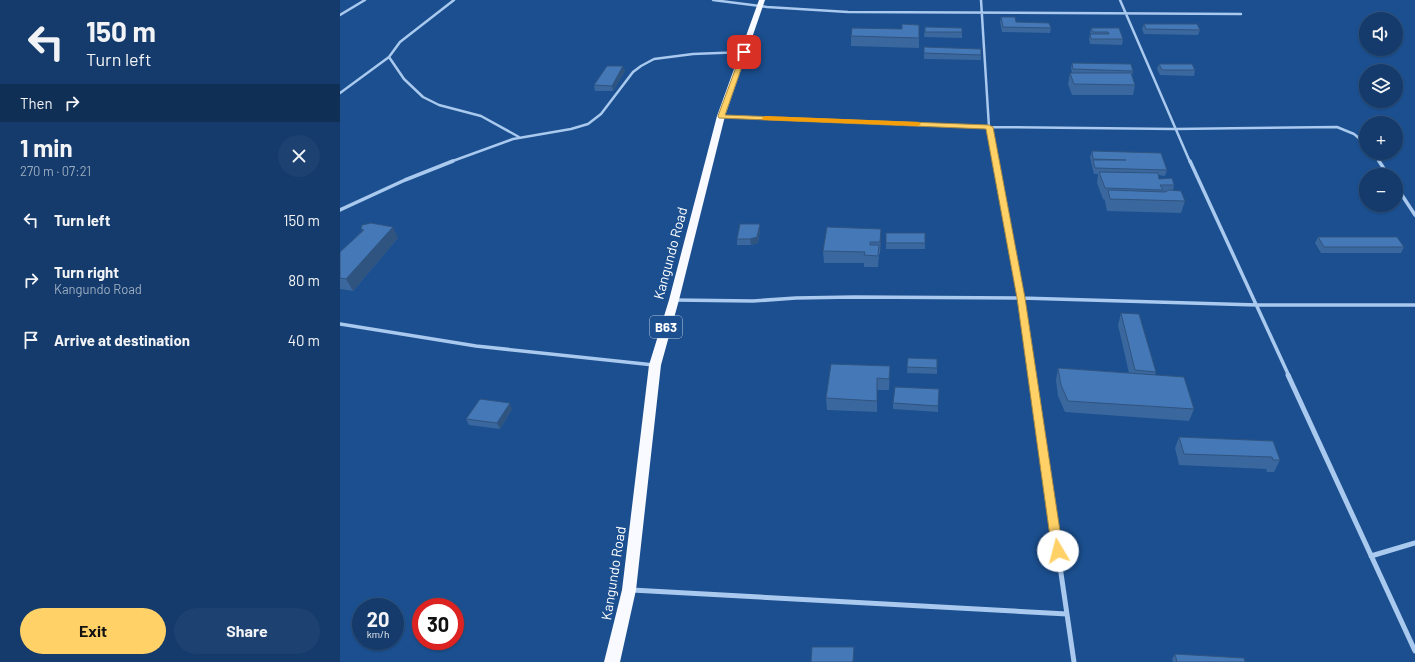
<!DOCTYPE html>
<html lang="en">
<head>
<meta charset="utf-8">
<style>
	body { margin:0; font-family:Barlow,sans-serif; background:#1d4271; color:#f1f3f6; height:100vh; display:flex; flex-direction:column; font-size:15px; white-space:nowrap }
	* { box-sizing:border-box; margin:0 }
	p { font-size:13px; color:#9dadc1 }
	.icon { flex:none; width:22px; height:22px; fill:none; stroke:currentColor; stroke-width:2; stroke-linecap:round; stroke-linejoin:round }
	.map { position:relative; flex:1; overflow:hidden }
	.sheet { display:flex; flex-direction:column; background:#143b6b; width:340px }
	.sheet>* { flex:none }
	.guide { background:#143b6b; color:#f1f3f6; overflow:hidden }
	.tools { position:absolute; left:1019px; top:12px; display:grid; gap:8px }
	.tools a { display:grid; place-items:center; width:44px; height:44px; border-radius:50%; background:#143b6b; box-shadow:0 1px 3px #0004,0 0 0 1px #33557e; font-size:20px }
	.speed { position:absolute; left:12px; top:598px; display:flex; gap:8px; font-size:20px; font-weight:700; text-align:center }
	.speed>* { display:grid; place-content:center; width:52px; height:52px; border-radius:50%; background:#143b6b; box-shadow:0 1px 3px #0004,0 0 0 1px #33557e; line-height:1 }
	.speed small { font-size:10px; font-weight:400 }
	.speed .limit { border:6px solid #d22; background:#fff; color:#111 }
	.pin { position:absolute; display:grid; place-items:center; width:34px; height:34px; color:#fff; margin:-17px; border-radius:8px; box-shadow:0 2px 6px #0006 }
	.me { position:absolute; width:44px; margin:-22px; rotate:352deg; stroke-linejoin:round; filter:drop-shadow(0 0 3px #0008) }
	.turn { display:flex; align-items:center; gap:14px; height:84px; padding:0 20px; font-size:18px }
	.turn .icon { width:52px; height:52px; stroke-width:2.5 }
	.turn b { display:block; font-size:28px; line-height:34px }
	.then { display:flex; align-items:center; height:38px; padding:0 20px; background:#0003; gap:8px; font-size:15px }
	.round { display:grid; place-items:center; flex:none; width:42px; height:42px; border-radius:21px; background:#1d4271 }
	.head { display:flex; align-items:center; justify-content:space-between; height:68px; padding:0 20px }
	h1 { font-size:24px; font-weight:700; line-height:30px }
	.cta { display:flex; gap:8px; margin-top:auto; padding:8px 20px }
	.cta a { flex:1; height:46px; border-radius:24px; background:#ffd166; color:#111; font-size:16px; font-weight:700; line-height:46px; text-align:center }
	.cta a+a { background:#1d4271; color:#f1f3f6 }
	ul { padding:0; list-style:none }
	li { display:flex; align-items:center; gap:12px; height:60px; padding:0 20px }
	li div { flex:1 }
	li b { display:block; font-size:15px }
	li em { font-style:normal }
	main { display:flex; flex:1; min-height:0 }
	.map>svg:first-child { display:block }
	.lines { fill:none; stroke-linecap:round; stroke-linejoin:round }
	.minor-far2 { stroke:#a9c9ee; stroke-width:2.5 }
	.minor-far1 { stroke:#a9c9ee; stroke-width:3.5 }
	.minor { stroke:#a9c9ee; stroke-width:5 }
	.trunk { fill:#f8faff; fill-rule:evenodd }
	.wall { fill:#3a679d }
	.shaded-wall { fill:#305480 }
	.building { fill:#4478b7; stroke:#305480 }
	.route { fill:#ffd166; stroke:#a68842 }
	.slow { fill:#f59e0b }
	.labels { text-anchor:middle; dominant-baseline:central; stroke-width:4; stroke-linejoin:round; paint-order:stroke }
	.shield { fill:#1b4f8f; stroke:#bbcadd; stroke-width:1 }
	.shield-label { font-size:13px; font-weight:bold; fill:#fff }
	.street-label { font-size:14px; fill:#fff; stroke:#1b4f8f }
</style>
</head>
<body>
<main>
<section class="sheet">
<div class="guide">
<div class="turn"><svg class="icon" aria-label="left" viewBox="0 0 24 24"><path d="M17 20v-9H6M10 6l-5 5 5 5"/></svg><div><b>150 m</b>Turn left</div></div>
<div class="then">Then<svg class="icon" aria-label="right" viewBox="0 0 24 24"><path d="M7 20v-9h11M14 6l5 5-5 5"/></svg></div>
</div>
<div class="head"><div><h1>1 min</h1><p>270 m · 07:21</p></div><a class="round"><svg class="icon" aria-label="close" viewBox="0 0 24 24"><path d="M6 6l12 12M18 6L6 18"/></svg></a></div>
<ul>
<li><svg class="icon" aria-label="left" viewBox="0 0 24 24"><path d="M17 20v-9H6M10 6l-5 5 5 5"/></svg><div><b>Turn left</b></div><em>150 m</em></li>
<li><svg class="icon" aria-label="right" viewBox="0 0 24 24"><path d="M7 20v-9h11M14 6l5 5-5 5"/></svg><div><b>Turn right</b><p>Kangundo Road</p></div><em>80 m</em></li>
<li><svg class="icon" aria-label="arrive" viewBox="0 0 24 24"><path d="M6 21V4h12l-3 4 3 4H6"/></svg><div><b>Arrive at destination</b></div><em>40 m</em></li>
</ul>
<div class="cta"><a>Exit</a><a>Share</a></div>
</section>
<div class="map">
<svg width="1075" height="662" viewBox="0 0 1075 662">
	<rect width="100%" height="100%" fill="#1b4f8f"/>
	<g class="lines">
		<path class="minor-far2" d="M114 0 60 42 49 57 64 79 83 97 99 105 141 116 179 137
			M373 0 427 7 508 12 901 14
			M641 0 649 127 655 162
			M780 0 850 162
			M0 15 25 0
			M0 93 49 57
			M381 116 649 127 835 129 997 127 1014 134 1026 144
			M1034 153 1039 162
			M110 162 173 139 231 129 248 124 261 114 293 72 301 66 314 59 353 54 404 52"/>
		<path class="minor-far1" d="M655 161 681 298 692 376
			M850 161 949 376
			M1039 161 1048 175
			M1056 186 1075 215
			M0 210 65 180 113 161
			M334 300 413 301 456 298 514 297 681 298 917 305H1075
			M0 324 136 346 314 365"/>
		<path class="minor" d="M692 375 734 662
			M948 375 1075 651
			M1031 556 1075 543
			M292 590 727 614"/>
		<path class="trunk" d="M419 0H425L385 116 339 300 321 365 296 590 280 662H264L282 590 309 365 329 300 377 116Z"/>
	</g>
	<path class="wall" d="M661 17 676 22 711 28 710 33 662 32 660 22Z
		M804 24 860 30 858 35 804 34 802 29Z
		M579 25V48L511 46V36L562 29Z
		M585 27 622 28V38L584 37Z
		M751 28H779L783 39 782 45 750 44 749 39 750 34H751L750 33Z
		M584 47 641 55V60L584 59Z
		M732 63 793 71 792 76 795 85 793 95H732L728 84 730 73H732L731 68Z
		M819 64 855 70 854 76 820 75 817 69Z
		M285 71 273 91H255L254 85Z
		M752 151 827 170 825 176 818 175 819 179 834 185 833 190 845 201 841 213 767 211 765 201V200L763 199 757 183 758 174H754L752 166 750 157Z
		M487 227 541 240 540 254H539L538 267H524V263H484L483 251Z
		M21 229 58 238 13 291 0 289V252L22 231Z
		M420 230 418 243 411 245H397V239Z
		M546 233 585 243V249H546Z
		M978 237 1064 247 1061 253H981L975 243Z
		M781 313 816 372 815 375 854 409 849 421 725 412 718 396 716 380 718 368 789 373 778 325Z
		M568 358 597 359V374L567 373Z
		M550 366 549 390H537V412L487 410 486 398Z
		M553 403 598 406V412L553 409Z
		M172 409 160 429 129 425 126 419Z
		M839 437 933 441 940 460 934 472H927L926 469 839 465 835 448Z
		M835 654 905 662H833L832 659Z"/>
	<path class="shaded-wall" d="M283 66 285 71 273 91 272 86Z
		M420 224V230L418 243 411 245 410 239Z
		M53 227 58 238 13 291 6 279Z
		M541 229V240L540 254V242Z
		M170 403 172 409 160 429 157 423Z"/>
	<path class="building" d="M661 17H675L676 22 709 23 711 28 663 27Z
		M562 24 579 25V38L511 36 512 28 562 29Z
		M804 24H857L860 30 806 29Z
		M585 27 622 28V32H585Z
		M751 28H779L783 39H751L750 34H769L768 32H753Z
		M584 47 641 49V55L584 53Z
		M732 63 791 64 793 71 733 69Z
		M819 64H852L855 70H822Z
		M267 66H283L272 86 254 85Z
		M730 73H791L795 85 734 84Z
		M752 151 821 153 827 170 755 168 753 160H786L753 159Z
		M759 172 818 173 819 179 832 178 834 185H820L823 190 765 188Z
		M768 190 825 192 829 190 841 191 845 201 770 199Z
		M31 223 53 227 6 279 0 278V252L24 230 21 229 22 225Z
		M400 224H420L417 237 410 239H397Z
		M487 227 541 229 540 242H530V245H539L538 256 524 255 525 252 483 251Z
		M546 233H585V243H546Z
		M978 237H1057L1064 247H984Z
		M781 313 799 314 816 372 795 370Z
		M568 358 597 359V368L567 367Z
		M491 364 550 366 549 379 537 378V401L486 398Z
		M718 368 844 377 854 409 728 401 721 385Z
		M555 387 599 389 598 406 553 403Z
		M140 399 170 403 157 423 126 419Z
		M839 437 933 441 940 460H933L932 457 844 454Z
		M472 647H514L513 662H471Z
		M835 654 904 658 905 662H837Z"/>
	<path class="route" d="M402 51 407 52 385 115 649 125 653 127 685 298 723 551 722 555 718 556 714 555 712 551 677 298 646 129 379 118 378 116Z"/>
	<path class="slow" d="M425 116 578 122 581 124 578 126 423 120 422 118Z"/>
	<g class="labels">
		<rect class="shield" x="310" y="316" width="32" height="22" rx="3"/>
		<g class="shield-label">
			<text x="326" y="327">B63</text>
		</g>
		<g class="street-label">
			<text transform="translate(330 253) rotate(-75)">Kangundo Road</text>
			<text transform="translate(273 573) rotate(-81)">Kangundo Road</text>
		</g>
	</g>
</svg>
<div class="tools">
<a><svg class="icon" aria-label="sound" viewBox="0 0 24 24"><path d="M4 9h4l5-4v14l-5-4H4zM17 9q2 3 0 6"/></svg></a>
<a><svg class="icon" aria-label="layers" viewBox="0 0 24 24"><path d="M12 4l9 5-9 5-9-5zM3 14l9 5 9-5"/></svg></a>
<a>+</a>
<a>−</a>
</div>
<div class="speed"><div>20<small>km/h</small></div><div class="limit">30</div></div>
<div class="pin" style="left:404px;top:52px;background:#d93025"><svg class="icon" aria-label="arrive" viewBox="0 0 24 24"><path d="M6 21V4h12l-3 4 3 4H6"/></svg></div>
<svg class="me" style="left:718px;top:551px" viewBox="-20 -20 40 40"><circle r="19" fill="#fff"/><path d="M0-13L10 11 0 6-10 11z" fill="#ffd166"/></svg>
</div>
</main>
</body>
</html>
